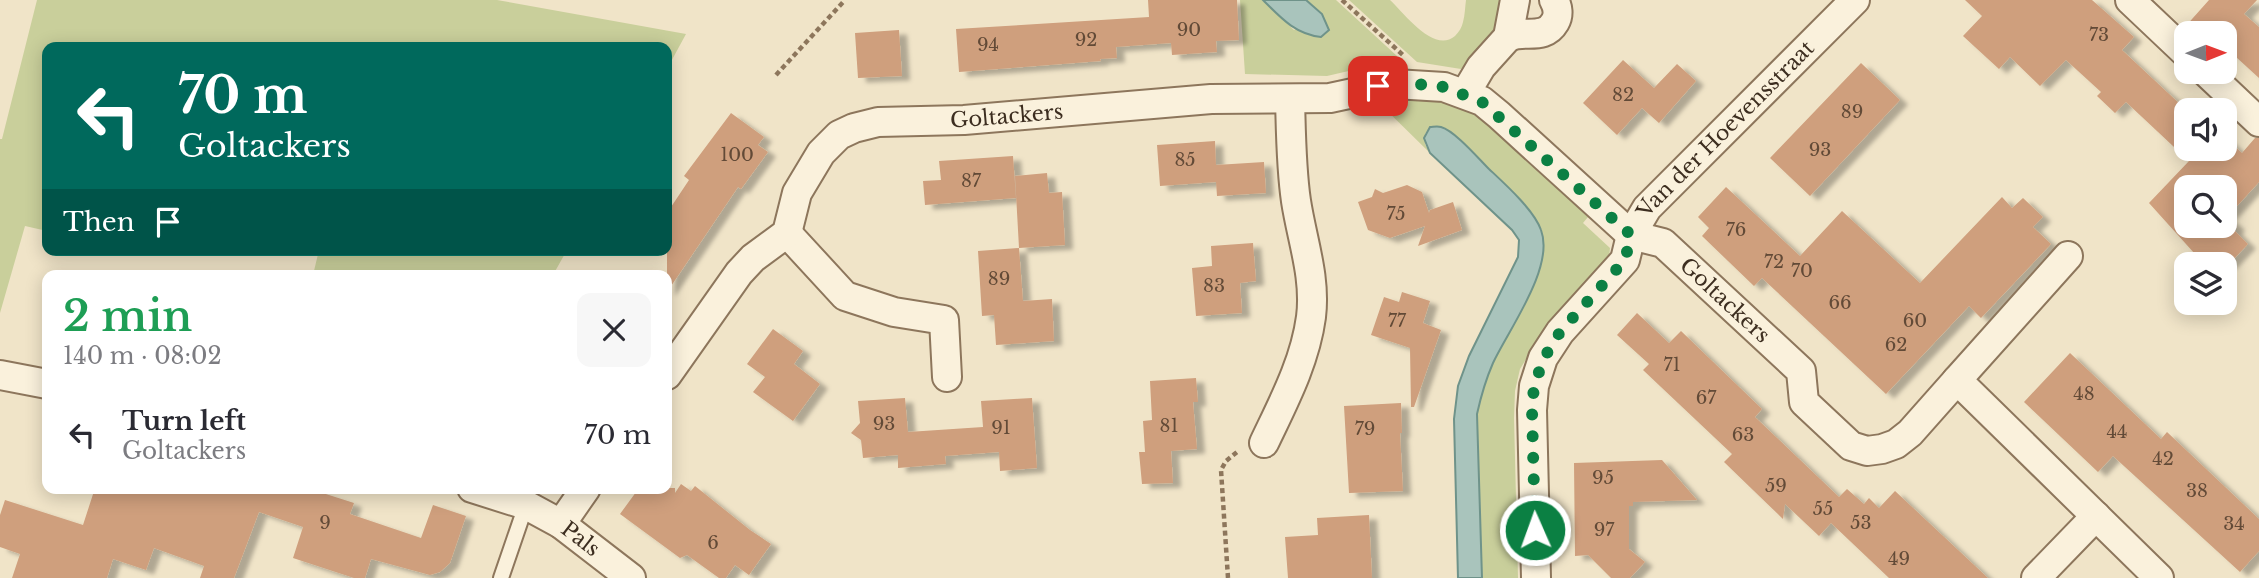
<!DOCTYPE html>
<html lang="en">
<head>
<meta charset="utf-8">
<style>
	body { margin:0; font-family:"Libre Baskerville",serif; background:#f7f7f7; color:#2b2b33; height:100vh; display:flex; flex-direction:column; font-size:26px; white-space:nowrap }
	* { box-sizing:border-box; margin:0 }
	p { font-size:23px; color:#7c7c81 }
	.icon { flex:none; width:38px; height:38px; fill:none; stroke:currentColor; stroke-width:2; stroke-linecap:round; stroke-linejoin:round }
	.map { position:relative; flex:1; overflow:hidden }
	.panel { position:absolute; left:42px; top:270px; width:630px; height:224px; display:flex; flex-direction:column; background:#fff; border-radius:14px; box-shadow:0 4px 18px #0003 }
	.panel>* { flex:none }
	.banner { position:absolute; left:42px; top:42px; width:630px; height:214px; border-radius:14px; box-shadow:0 4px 18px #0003; background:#00695c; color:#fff; overflow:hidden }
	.needle { width:46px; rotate:89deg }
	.tools { position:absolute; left:2174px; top:21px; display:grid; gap:14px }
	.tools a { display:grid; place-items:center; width:63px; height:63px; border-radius:14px; background:#fff; box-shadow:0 4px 18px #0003; font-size:35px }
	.pin { position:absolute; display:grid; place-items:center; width:60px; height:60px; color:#fff; margin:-30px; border-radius:14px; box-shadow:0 4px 10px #0006 }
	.me { position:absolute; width:77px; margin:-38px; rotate:358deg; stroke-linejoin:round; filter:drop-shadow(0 0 5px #0008) }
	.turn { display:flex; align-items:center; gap:24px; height:147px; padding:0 21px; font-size:32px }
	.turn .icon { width:91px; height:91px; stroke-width:2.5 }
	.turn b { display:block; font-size:49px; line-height:60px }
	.then { display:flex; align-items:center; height:66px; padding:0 21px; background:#0003; gap:14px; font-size:26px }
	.round { display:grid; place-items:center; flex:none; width:74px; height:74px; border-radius:14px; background:#f7f7f7 }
	.summary { display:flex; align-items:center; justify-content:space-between; height:119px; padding:0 21px }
	h1 { font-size:42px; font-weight:600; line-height:52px; color:#1e9e55 }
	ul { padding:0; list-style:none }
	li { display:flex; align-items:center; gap:21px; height:91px; padding:0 21px }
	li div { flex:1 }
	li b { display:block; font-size:26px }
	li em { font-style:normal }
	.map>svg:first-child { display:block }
	.green { fill:#c9cf9b }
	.water { fill:#a9c4bc; stroke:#6f938a; stroke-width:2 }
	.building { fill:#cf9f7d; fill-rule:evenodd; filter:url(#shadow) }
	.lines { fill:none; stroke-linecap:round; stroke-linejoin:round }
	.service-casing { stroke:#8d765c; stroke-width:18 }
	.minor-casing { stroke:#8d765c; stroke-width:32 }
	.path { stroke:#8d765c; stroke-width:4.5; stroke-dasharray:5 3.5; stroke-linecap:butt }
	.service { stroke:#faf1dc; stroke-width:14 }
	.minor { stroke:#faf1dc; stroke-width:28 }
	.route { stroke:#0b8043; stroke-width:12; stroke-dasharray:0 21.6 }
	.labels { text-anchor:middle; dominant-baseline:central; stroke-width:6; stroke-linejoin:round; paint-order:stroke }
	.number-label { font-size:18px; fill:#624a37 }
	.street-label { font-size:21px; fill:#3d2e20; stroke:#f7eed8 }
</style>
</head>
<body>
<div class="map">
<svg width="2259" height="578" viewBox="0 0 2259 578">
	<defs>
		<filter id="shadow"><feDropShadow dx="8" dy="4.5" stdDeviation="2" flood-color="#0004"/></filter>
	</defs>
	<rect width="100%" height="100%" fill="#f0e4c8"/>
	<path class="green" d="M37 0H497L686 34 667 69V47H47V231L25 226 0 313V139H2Z
		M1240 0H1263L1294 30 1322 14 1306 0H1336L1397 56 1396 60 1327 76 1245 74Z
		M1349 0H1390C1405 14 1434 54 1455 36 1459 32 1462 27 1463 22 1465 15 1465 7 1466 0H1501L1497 35 1461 69 1417 62Z
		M1390 97C1428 100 1453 100 1486 121L1588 217 1583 223 1610 248 1609 257 1545 328 1520 369 1515 391 1514 418 1518 578H1482L1477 414C1481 396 1486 380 1493 363 1510 327 1553 270 1541 230 1536 212 1503 182 1489 169 1478 158 1455 131 1441 127 1437 126 1433 127 1430 127L1425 134V144L1430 153 1375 99Z
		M319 250H567L553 275H313Z"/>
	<path class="water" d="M1263 0H1306L1322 14 1329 30 1321 37C1295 34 1281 18 1263 0Z
		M1430 127C1433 127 1437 126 1441 127 1455 131 1478 158 1489 169 1505 184 1534 210 1541 230 1555 267 1509 329 1493 363 1486 379 1481 396 1477 414L1482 578H1458L1454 419 1458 386 1469 356 1518 257 1519 240 1512 230 1430 153 1424 138Z"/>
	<path class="building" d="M1148 0H1237L1239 40 1216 41 1217 52 1172 55 1171 43 1116 47 1117 58 1100 59 1101 61 959 72 956 29 1149 17Z
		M1965 0H2092L2134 37 2122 50 2182 106 2186 102 2195 110H2186V149H2224V137L2242 153 2255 138H2259V182L2227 217 2237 226 2234 230 2248 244 2229 264H2204L2149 203 2189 161 2126 102 2115 113 2097 96 2101 92 2066 60 2040 86 2010 57 1999 69 1963 36 1982 16ZM2186 187H2224V226H2186Z
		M2209 0H2257L2244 14 2259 27V78L2224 46V33H2189L2184 28Z
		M899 30 902 76 858 78 855 33Z
		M1623 60 1654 88 1677 64 1696 81 1659 123 1642 108 1617 135 1583 103Z
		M1861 63 1900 100 1810 196 1770 158Z
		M731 113 764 137 758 145 768 152 741 189 738 187 667 292V213L689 180 684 176Z
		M1215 141 1216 165 1264 162 1266 193 1217 196 1216 182 1160 186 1157 145Z
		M1013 156 1016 198 925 205 923 181 941 180 939 161Z
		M1047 173 1049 193 1062 192 1065 245 1019 248 1015 176Z
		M1407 185 1422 192 1429 213 1430 210 1453 202 1462 230 1418 246 1425 226 1390 238 1368 230 1358 202 1372 197 1375 189 1383 193Z
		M1726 187 1800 256 1842 211 1920 283 2002 197 2012 208 2023 198 2043 217 2033 227 2051 244 1981 318 1969 306 1886 394 1762 278 1754 286 1702 236 1709 228 1698 217Z
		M1253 243 1256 281 1240 283 1242 313 1196 316 1192 268 1212 266 1211 246Z
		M1019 248 1023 301 1052 299 1054 341 996 345 994 315 982 316 978 251Z
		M1402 292 1430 301 1423 323 1441 330 1414 407H1411L1410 348 1371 335 1384 297 1399 302Z
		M1637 313 1669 343 1681 331 1762 409 1755 417 1839 497 1847 489 1864 504 1869 498 1879 508 1895 491 1988 578H1889L1831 523 1819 536 1785 504 1783 519 1724 462 1732 454 1643 370 1649 364 1617 335Z
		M773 329 803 351 794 364 820 384 793 421 753 392 765 377 747 364Z
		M2070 353 2161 439 2167 432 2259 519V551L2240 572 2113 456 2098 472 2024 402Z
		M1196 378 1198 402H1193L1197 449 1171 451 1173 483 1142 484 1139 452H1145L1143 421 1152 420 1150 381Z
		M905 398 908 432 983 427 981 401 1032 398 1037 468 1000 471 999 452 945 456 946 464 898 468V455L863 458 861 440 851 433 860 423 858 401Z
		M1401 403 1402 433H1400L1403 491 1349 493 1344 406Z
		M1662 460 1697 500 1633 502V506H1629V549L1645 562 1630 578H1611L1588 555 1575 556 1574 463Z
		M681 484 691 491 695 486 750 530 771 544 749 575 735 565 726 578H719L687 555 680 558 620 514 639 488H675V493Z
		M95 488H307L354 503 350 514 421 538 433 505 466 516 450 563 440 572 430 575 371 559 365 578H354L293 558 303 527 259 512 234 578H200L204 566 154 548 146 570 113 559 107 578H12L20 554 0 547V515L5 500 83 525Z
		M1369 515 1372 578H1288L1285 537 1318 535 1317 518Z"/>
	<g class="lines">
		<defs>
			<path id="service" d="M501 578 526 505"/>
			<g id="minor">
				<path d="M2130 0 2186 53"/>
				<path d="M1508 37C1525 29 1544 41 1555 22 1559 15 1558 7 1554 0"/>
				<path d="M2206 72 2259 122"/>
				<path d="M1465 94 1481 67 1508 37 1515 0"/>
				<path d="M787 233 845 296 894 312 944 320 947 377"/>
				<path d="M0 375 47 384"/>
				<path id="s1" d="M667 375 739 273 753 258 787 233 797 193 821 153 839 135 854 128 878 122 964 120 1211 99 1330 98 1395 84 1444 87 1482 101 1499 115 1631 235 1663 243 1801 371 1804 402 1851 446 1867 451 1882 449 1896 444 1910 433 1957 380 2159 578"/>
				<path d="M1957 380 2068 256"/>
				<path d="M1264 443C1283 403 1305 362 1311 317 1316 277 1302 240 1296 201 1291 167 1291 133 1290 99"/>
				<path id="s2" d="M472 488 526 505 561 524 631 578"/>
				<path d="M561 524 586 488"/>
				<path id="s3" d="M1536 578 1532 410 1534 386 1543 358 1560 332 1625 260 1631 235 1647 208 1855 0"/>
				<path d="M2036 578 2096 516"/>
			</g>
		</defs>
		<use href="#service" class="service-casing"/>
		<use href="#minor" class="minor-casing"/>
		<path class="path" d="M1342 0 1403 55
			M776 75 845 0
			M1228 578 1221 470 1226 461 1237 452"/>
		<use href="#service" class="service"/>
		<use href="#minor" class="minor"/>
	</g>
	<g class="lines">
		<path class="route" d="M1378 86 1416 84 1444 87 1482 102 1631 235 1625 260 1560 332 1544 358 1534 386 1532 410 1535 530"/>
	</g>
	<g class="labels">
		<g class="number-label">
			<text x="1189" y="30">90</text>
			<text x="2099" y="35">73</text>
			<text x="1086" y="40">92</text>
			<text x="988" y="45">94</text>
			<text x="1623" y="95">82</text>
			<text x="1852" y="112">89</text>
			<text x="1820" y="150">93</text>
			<text x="737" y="155">100</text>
			<text x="1185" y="160">85</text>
			<text x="971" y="181">87</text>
			<text x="1396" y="214">75</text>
			<text x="1736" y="230">76</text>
			<text x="1774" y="262">72</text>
			<text x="1802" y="271">70</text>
			<text x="999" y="279">89</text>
			<text x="1214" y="286">83</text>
			<text x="1840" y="303">66</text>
			<text x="1397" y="321">77</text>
			<text x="1915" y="321">60</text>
			<text x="1896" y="345">62</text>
			<text x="1672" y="365">71</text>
			<text x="2084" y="394">48</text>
			<text x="1706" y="398">67</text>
			<text x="884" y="424">93</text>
			<text x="1169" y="426">81</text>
			<text x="1001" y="428">91</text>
			<text x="1365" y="429">79</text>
			<text x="2117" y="432">44</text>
			<text x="1743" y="435">63</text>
			<text x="2163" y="459">42</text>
			<text x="1603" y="478">95</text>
			<text x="1776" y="486">59</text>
			<text x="2197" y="491">38</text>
			<text x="1823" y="509">55</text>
			<text x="325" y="523">9</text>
			<text x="1861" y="523">53</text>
			<text x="2234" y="524">34</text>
			<text x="1604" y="530">97</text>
			<text x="713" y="543">6</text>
			<text x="1899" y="559">49</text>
		</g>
		<g class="street-label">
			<text stroke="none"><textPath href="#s1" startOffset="471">Goltackers</textPath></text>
			<text stroke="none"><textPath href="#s3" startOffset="518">Van der Hoevensstraat</textPath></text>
			<text stroke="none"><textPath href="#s1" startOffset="1269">Goltackers</textPath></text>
			<text stroke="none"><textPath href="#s2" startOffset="121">Pals</textPath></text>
		</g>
	</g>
</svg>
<div class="tools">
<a><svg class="needle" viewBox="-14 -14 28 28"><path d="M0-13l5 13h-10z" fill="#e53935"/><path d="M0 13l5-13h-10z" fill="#7c7c81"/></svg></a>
<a><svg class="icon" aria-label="sound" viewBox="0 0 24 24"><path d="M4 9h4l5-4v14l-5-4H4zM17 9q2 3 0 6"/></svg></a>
<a><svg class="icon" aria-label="search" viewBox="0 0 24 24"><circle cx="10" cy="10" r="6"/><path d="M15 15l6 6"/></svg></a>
<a><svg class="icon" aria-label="layers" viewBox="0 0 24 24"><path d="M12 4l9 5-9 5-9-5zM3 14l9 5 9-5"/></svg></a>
</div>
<div class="pin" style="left:1378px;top:86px;background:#d93025"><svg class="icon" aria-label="arrive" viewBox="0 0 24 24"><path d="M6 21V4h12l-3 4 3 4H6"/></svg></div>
<svg class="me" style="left:1535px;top:530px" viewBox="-20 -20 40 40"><circle r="17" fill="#0b8043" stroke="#fff" stroke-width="3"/><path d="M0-11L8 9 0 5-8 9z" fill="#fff"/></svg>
<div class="banner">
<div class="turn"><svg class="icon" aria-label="left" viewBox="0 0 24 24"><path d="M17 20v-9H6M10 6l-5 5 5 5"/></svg><div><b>70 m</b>Goltackers</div></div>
<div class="then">Then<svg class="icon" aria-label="arrive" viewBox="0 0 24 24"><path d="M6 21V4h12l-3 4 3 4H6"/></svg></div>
</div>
<section class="panel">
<div class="summary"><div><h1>2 min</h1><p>140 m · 08:02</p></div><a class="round"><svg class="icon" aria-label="close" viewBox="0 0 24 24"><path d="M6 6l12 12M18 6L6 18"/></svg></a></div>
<ul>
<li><svg class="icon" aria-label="left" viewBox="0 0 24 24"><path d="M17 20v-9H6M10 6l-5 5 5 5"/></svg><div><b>Turn left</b><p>Goltackers</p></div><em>70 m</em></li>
</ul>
</section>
</div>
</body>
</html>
